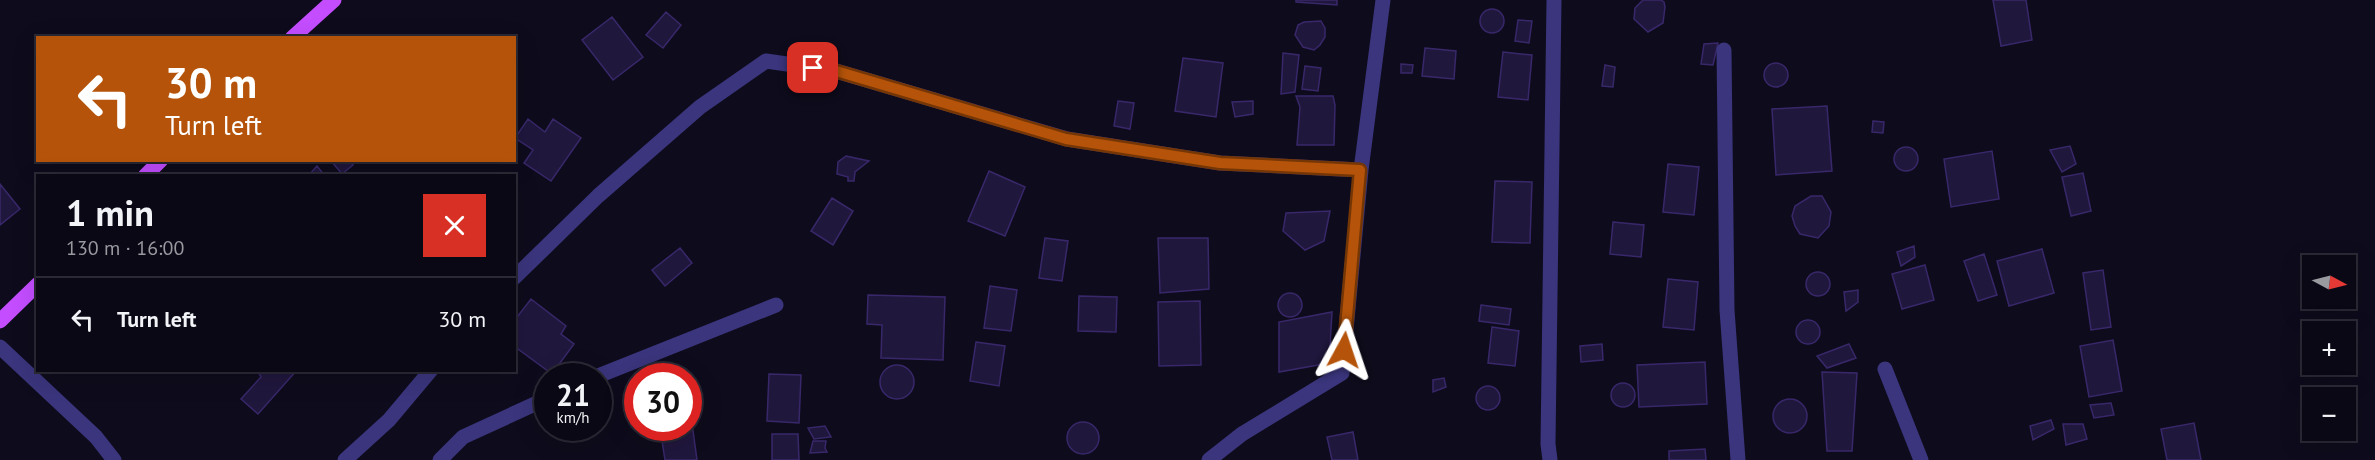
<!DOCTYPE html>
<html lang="en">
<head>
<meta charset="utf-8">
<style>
	body { margin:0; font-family:"PT Sans",sans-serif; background:#181622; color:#f1f3f6; height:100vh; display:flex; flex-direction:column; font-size:22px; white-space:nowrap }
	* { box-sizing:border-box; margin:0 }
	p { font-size:20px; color:#999aa0 }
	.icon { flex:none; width:33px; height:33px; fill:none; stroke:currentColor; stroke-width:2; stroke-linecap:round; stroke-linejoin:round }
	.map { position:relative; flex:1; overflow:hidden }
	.sheet { position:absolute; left:36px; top:174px; width:480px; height:198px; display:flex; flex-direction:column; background:#0a0815; border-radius:0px; box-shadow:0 6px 24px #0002,0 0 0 2px #2a2934 }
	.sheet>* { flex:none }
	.guide { position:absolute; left:36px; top:36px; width:480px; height:126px; border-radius:0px; box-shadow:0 6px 24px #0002,0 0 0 2px #2a2934; background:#b45309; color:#fff; overflow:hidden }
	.needle { width:39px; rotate:97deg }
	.tools { position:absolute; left:2302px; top:255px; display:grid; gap:12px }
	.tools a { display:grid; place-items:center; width:54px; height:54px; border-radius:0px; background:#0a0815; box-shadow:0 6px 24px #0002,0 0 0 2px #2a2934; font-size:30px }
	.speed { position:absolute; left:534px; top:363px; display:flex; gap:12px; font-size:30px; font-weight:700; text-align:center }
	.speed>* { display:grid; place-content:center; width:78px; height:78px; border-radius:50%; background:#0a0815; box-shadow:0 6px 24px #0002,0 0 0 2px #2a2934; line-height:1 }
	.speed small { font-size:15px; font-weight:400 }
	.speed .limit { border:9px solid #d22; background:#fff; color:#111 }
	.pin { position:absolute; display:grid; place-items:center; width:51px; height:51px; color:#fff; margin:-26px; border-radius:12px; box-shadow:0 3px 9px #0006 }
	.me { position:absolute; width:66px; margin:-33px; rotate:5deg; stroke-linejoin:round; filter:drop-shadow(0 0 4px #0008) }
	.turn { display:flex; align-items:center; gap:21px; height:126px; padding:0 30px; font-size:27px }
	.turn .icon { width:78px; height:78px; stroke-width:2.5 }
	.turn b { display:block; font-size:42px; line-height:51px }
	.round { display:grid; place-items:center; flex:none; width:63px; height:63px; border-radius:0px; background:#181622 }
	.headline { display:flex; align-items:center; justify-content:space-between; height:102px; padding:0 30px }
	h1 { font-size:36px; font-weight:700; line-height:45px }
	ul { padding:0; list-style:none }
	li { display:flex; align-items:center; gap:18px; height:84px; padding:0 30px; border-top:2px solid #2a2934 }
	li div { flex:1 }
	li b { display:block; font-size:22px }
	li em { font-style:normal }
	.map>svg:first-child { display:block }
	.building { fill:#20173d; stroke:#38286a; stroke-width:1.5 }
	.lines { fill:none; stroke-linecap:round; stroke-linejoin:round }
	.minor { stroke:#3a357c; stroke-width:15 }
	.major { stroke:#c34dff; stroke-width:15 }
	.route-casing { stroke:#753606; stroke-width:15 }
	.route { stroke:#b45309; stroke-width:10 }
</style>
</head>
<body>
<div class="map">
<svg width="2375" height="460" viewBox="0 0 2375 460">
	<rect width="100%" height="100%" fill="#0e0b1c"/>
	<path class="building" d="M1296 0H1337V5L1296 2Z
		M1643 0H1661L1664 2 1665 7 1663 23 1648 32 1634 19 1635 8Z
		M1993 0H2026L2032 40 2001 46Z
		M1480 21a12 12 0 1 1 24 0a12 12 0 1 1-24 0Z
		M666 12 681 25 663 48 646 35Z
		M612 17 643 57 613 80 582 40Z
		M1518 20 1532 21 1529 43 1515 41Z
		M1321 21 1325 28V37L1320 45 1314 50 1303 47 1295 35 1298 25 1304 22Z
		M1718 43 1713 65 1701 64 1704 44Z
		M1425 48 1456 51 1454 79 1422 76Z
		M1503 52 1532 55 1528 100 1498 97Z
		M1283 53 1299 55 1295 92 1281 94Z
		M1183 58 1223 63 1216 117 1175 111Z
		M1764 75a12 12 0 1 1 24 0a12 12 0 1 1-24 0Z
		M1401 64 1413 65 1412 73H1401Z
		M1605 65 1615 67 1613 87 1602 86Z
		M1305 66 1321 68 1318 91 1302 89Z
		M1296 96H1333L1335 105 1334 145H1297L1300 107Z
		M1118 101 1134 103 1130 129 1114 126Z
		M1253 101V114L1235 117 1232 102Z
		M1827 106 1832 171 1776 175 1772 109Z
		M528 119 545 132 553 119 581 138 551 181 524 163 533 150 515 138Z
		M1873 121 1884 122 1883 133 1872 132Z
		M2070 146 2076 164 2062 172 2050 150Z
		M1894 159a12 12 0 1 1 24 0a12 12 0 1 1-24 0Z
		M1992 151 1999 199 1951 207 1944 159Z
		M846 156 869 161 855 172 854 181H848V177L837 174 838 162Z
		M334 160H349L353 165 342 174 332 162Z
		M1668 164 1699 167 1694 215 1663 212Z
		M317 166 325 176H308Z
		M989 171 1025 187 1005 236 968 221Z
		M2083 173 2091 211 2071 216 2062 177Z
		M1495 181 1532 182 1530 243 1492 242Z
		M0 184 20 209 0 225Z
		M1811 196H1822L1831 212 1829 226 1818 238 1800 234 1795 226 1792 216 1795 206Z
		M832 198 853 211 833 245 811 231Z
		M1330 211 1324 241 1305 250 1283 231 1286 213Z
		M1613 222 1644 225 1641 257 1610 254Z
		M1045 238 1068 241 1062 281 1039 278Z
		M1158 238H1208L1209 289 1160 293Z
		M1914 246 1915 257 1901 266 1897 252Z
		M680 248 692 263 665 286 652 270Z
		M2042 249 2054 293 2009 306 1997 261Z
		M1984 254 1997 295 1978 301 1964 261Z
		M1925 265 1934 300 1902 309 1892 274Z
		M2103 270 2111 327 2091 330 2083 273Z
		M1806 284a12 12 0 1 1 24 0a12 12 0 1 1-24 0Z
		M1668 279 1698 282 1694 330 1663 327Z
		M990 286 1017 290 1011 331 984 328Z
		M1858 290V302L1846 311 1844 292Z
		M1278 305a12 12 0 1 1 24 0a12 12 0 1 1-24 0Z
		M868 295 945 297 943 360 881 358 882 325 867 324Z
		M1079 296 1117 297 1116 332 1078 331Z
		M531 299 566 326 561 334 574 344 552 374 514 346V321Z
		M1200 301 1201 365 1159 366 1158 302Z
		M1481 305 1511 309 1509 325 1479 321Z
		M1332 312 1329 363 1279 372V322Z
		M1796 332a12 12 0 1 1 24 0a12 12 0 1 1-24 0Z
		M1492 327 1519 331 1515 366 1488 363Z
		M2113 340 2122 391 2089 397 2080 346Z
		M976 342 1005 346 999 386 970 381Z
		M1602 344 1603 360 1581 362 1580 346Z
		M1849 344 1856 358 1827 368 1817 356Z
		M1705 362 1707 404 1639 407 1637 365Z
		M880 382a17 17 0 1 1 34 0a17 17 0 1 1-34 0Z
		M257 370H297L258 414 241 399 261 377Z
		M1822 372 1857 373 1852 451H1827Z
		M769 374 801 375 799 423 767 421Z
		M1444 378 1446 387 1433 392V380Z
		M1611 395a12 12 0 1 1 24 0a12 12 0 1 1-24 0Z
		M1476 398a12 12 0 1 1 24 0a12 12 0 1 1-24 0Z
		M1773 416a17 17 0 1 1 34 0a17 17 0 1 1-34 0Z
		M2111 403 2114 415 2094 418 2090 405Z
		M2051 420 2054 429 2033 440 2030 426Z
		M1067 438a16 16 0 1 1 32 0a16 16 0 1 1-32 0Z
		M692 423 697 460H665L660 428H688V424Z
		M2194 423 2201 460H2167L2161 429Z
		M2063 424H2083L2087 439 2066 445Z
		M825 426 831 437 814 439 808 428Z
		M1353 432 1358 460H1332L1327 437Z
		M772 434H798L799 460H772Z
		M813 441H826L825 448 827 452 810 453Z
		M1705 449 1706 460H1669V451Z"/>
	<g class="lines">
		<path class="minor" d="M1724 50 1727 310 1738 460
			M514 278 598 196 700 107 766 61 836 71 1067 139 1220 163 1361 170
			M0 347 96 437 114 460
			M1885 369 1921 460
			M598 376 776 305
			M345 460 389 420 431 370
			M440 460 463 437 548 398
			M1209 460 1242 434 1342 373 1361 170 1383 0
			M1550 460 1548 444 1554 0"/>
		<path class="major" d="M292 38 334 0
			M145 176 161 160
			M0 321 38 284"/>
	</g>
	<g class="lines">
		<defs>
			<path id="route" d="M813 68 836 71 1066 139 1220 163 1360 170 1344 350"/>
		</defs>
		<use href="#route" class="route-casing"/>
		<use href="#route" class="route"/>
	</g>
</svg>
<div class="tools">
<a><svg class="needle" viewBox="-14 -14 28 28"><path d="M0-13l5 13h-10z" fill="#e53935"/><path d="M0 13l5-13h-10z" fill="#999aa0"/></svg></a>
<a>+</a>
<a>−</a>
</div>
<div class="speed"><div>21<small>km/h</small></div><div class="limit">30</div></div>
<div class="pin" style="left:813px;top:68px;background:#d93025"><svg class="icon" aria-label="arrive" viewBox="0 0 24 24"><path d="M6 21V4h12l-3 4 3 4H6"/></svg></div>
<svg class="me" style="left:1344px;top:350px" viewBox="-20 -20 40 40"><path d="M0-17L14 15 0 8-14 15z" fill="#b45309" stroke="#fff" stroke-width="4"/></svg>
<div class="guide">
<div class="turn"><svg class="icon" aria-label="left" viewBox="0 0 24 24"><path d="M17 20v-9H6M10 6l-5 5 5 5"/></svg><div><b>30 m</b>Turn left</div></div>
</div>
<section class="sheet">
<div class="headline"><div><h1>1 min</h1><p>130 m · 16:00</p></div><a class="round" style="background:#d93025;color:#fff"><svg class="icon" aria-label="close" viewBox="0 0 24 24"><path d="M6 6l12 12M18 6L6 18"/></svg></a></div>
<ul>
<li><svg class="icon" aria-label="left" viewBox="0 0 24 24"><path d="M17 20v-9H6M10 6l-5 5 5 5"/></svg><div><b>Turn left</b></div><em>30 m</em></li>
</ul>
</section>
</div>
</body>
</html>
